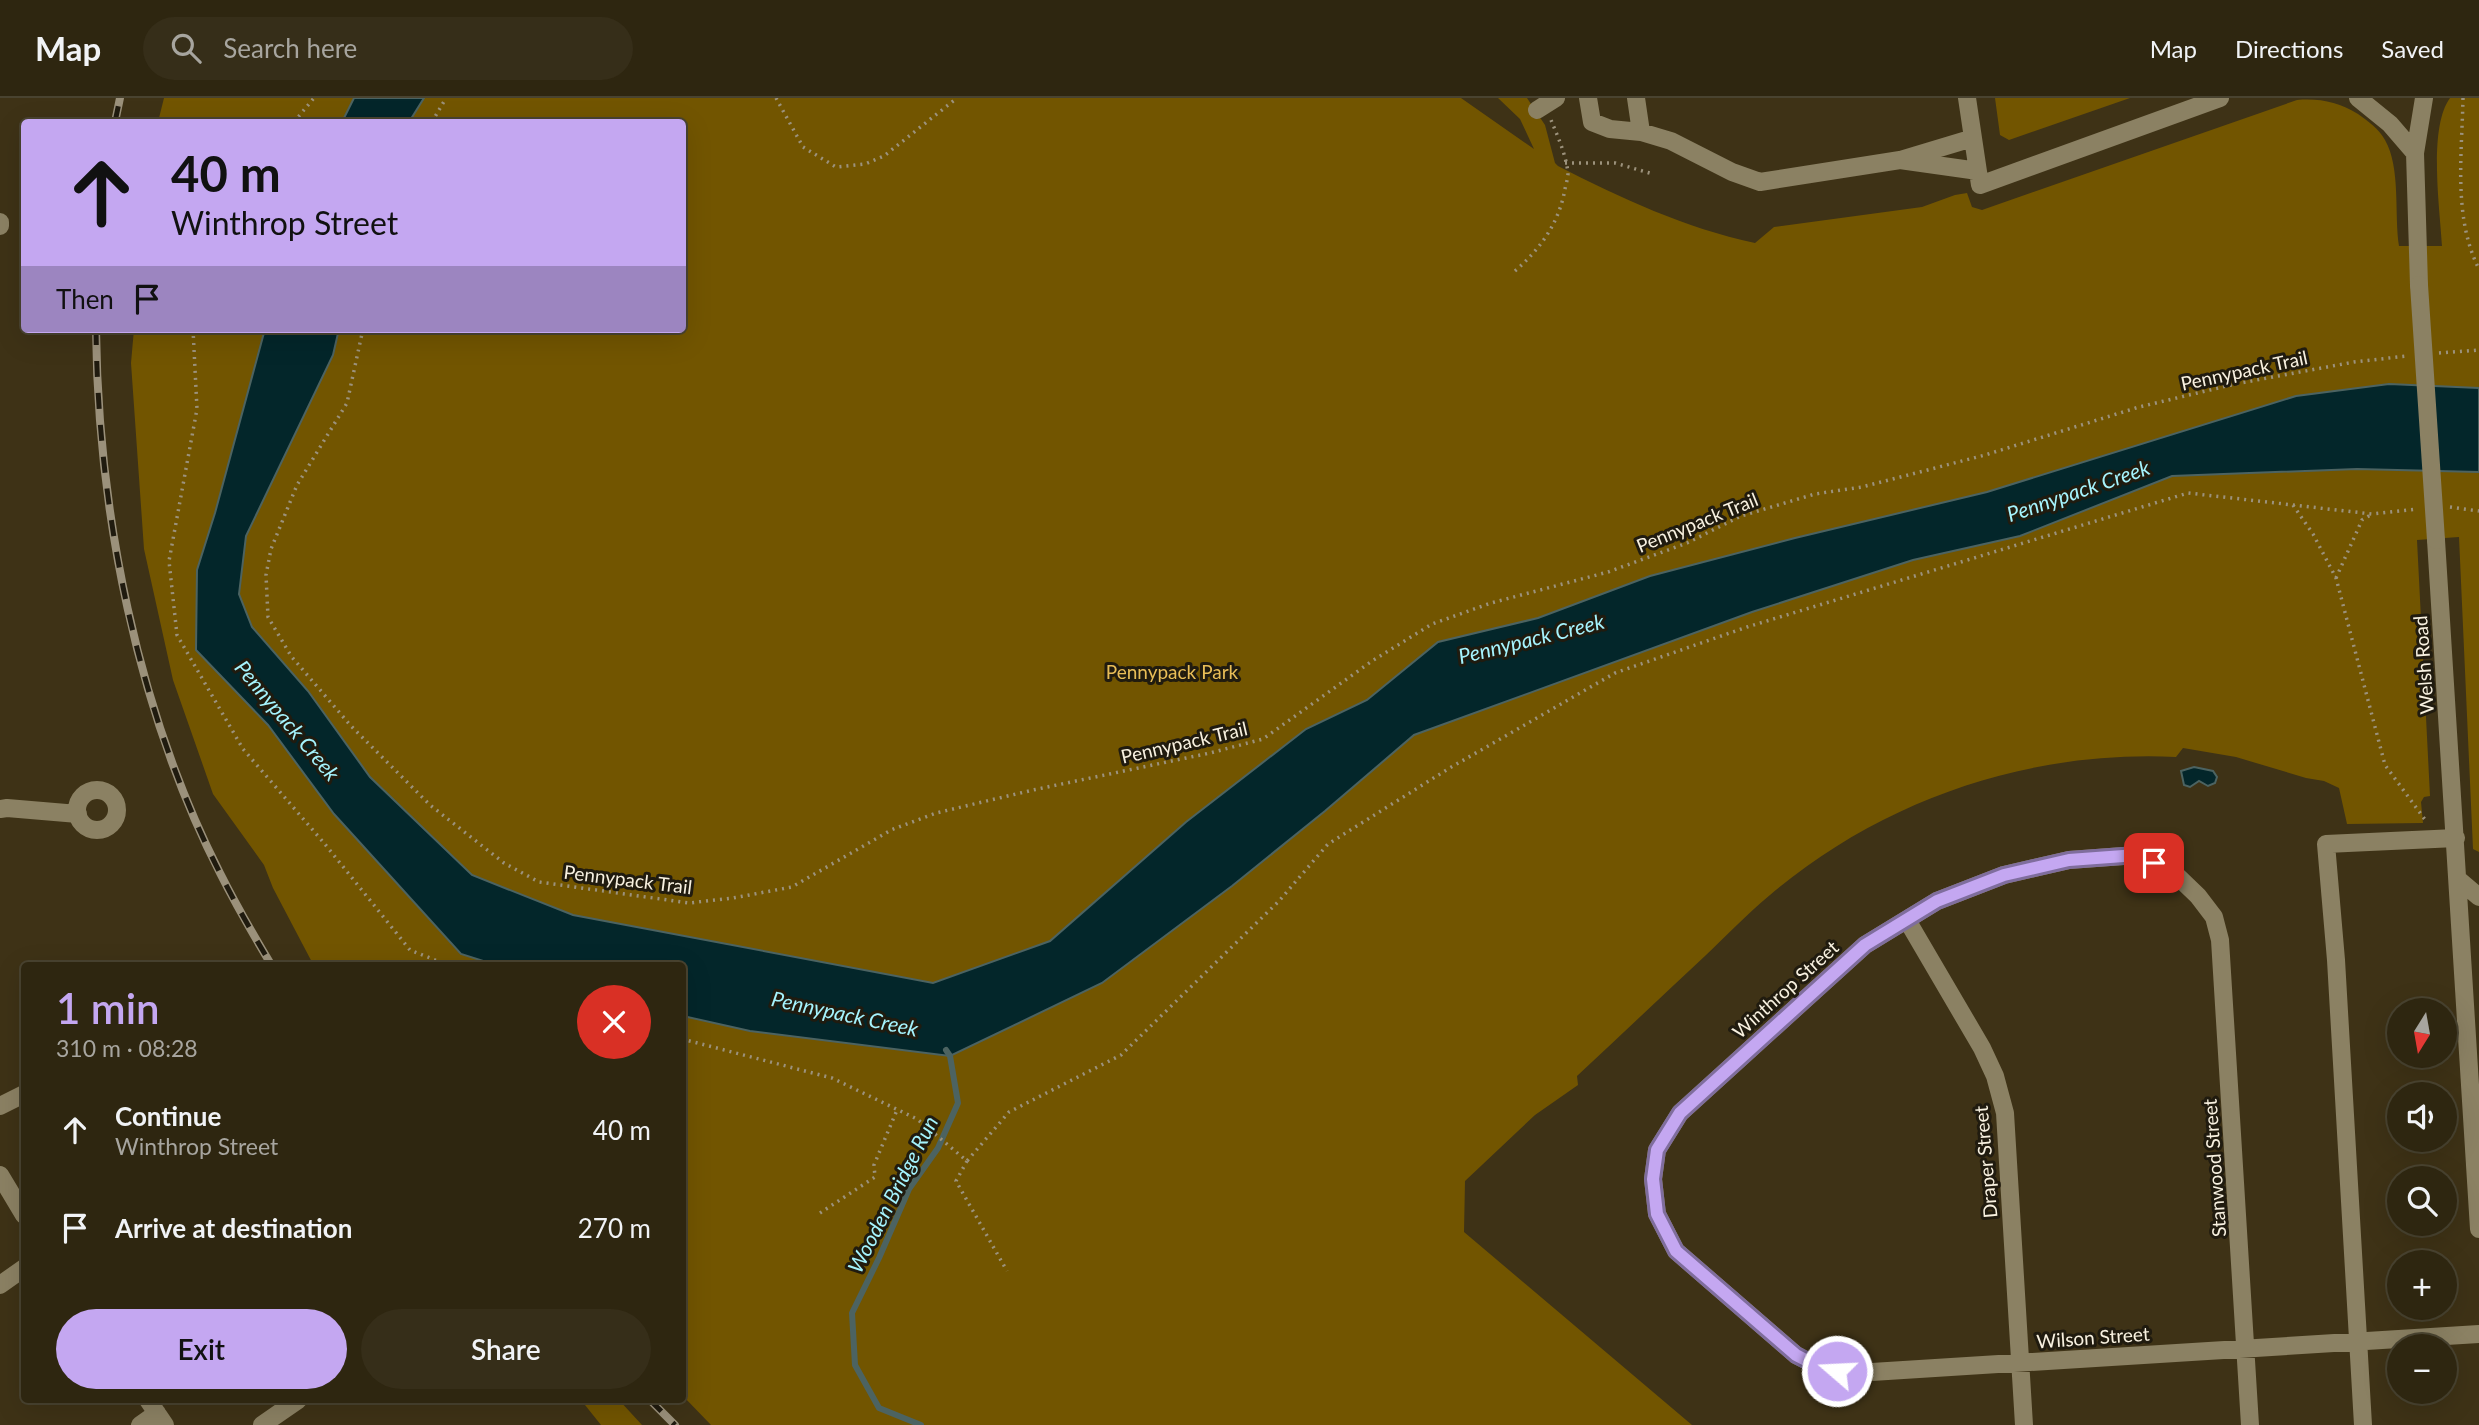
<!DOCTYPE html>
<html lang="en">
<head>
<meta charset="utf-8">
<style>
	body { margin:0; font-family:Lato,sans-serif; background:#362e19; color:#f1f3f6; height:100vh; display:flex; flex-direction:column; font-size:26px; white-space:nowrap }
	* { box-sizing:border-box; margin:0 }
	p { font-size:23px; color:#a7a59f }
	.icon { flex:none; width:38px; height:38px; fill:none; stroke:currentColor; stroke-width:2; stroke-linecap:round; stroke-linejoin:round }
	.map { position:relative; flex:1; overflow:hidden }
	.sheet { position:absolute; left:21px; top:864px; width:665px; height:441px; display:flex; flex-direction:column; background:#2e2610; border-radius:7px; box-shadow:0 7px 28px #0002,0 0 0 2px #494330 }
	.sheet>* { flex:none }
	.top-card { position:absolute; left:21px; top:21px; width:665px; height:214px; border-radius:7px; box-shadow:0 7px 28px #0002,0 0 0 2px #494330; background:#c4a7f1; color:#111; overflow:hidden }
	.needle { width:46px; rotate:191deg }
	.buttons { position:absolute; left:2387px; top:900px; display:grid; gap:14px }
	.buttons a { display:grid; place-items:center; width:70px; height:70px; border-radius:50%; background:#2e2610; box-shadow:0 7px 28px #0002,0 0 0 2px #494330; font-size:35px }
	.pin { position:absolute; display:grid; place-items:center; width:60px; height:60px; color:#fff; margin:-30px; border-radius:14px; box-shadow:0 4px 10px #0006 }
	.me { position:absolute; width:77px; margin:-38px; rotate:289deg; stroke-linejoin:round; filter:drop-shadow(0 0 5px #0008) }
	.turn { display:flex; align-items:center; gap:24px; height:147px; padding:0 35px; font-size:32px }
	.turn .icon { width:91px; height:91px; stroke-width:2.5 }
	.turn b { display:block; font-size:49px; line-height:60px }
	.then { display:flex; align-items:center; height:66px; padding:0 35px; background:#0003; gap:14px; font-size:26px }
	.round { display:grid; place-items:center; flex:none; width:74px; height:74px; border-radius:37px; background:#362e19 }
	.headline { display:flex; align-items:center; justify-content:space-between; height:119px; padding:0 35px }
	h1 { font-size:42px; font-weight:600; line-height:52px; color:#c4a7f1 }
	.action { display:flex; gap:14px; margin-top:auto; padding:14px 35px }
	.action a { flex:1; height:80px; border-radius:42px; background:#c4a7f1; color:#111; font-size:28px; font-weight:600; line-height:80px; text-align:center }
	.action a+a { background:#362e19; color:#f1f3f6 }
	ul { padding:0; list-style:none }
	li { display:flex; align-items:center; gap:21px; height:98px; padding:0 35px }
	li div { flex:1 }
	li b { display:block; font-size:26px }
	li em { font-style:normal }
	header { display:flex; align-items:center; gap:42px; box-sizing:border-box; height:98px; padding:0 35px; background:#2e2610; border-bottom:2px solid #494330 }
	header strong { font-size:33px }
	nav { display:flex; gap:38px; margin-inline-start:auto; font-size:24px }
	.search { width:490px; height:63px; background:#362e19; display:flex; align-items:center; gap:18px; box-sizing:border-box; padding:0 24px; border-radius:38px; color:#a7a59f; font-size:26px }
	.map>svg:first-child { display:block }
	.green { fill:#725500 }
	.water { fill:#03262a; stroke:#4c6361; stroke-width:2 }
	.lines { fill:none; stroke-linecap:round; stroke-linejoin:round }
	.stream { stroke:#4c6361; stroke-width:6 }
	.path { stroke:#9c927c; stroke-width:3.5; stroke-dasharray:2 5; stroke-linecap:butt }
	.minor { stroke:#8b8163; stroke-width:18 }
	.rail-casing { stroke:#9b917b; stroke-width:8 }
	.rail { stroke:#201b0f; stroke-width:5; stroke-dasharray:16; stroke-linecap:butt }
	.minor-bridge { stroke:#8b8163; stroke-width:18 }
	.route-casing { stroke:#7f6d9d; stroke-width:18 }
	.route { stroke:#c4a7f1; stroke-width:12 }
	.labels { text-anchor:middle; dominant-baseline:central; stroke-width:6; stroke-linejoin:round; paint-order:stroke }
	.street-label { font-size:19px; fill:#f8f1e0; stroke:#201b0f }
	.park-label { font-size:19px; fill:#e8bd57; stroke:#201b0f }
	.water-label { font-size:21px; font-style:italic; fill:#a5f3fd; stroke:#201b0f }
</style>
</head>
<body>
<header>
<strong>Map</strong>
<div class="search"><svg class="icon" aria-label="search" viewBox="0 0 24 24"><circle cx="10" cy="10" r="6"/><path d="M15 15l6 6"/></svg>Search here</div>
<nav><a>Map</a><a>Directions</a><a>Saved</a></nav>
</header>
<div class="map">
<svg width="2479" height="1327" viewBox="0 0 2479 1327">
	<rect width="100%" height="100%" fill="#3e3216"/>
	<path class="green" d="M164 0H1461L1534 51 1520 21 1498 0H1527L1545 27 1555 65 1558 68C1621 100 1685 130 1755 145L1774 129 1922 109 1955 97 1967 95 1972 109 1982 112 2297 2C2319 0 2339 4 2358 16 2368 23 2379 31 2385 42 2401 70 2394 117 2399 148H2442C2440 111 2428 30 2450 0H2479V754L2473 751 2459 439 2417 442 2430 698 2424 699 2421 704 2423 725 2347 726 2339 690 2324 683 2306 680 2236 659 2183 650 2176 659C2029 652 1883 701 1770 797 1747 816 1726 838 1705 858 1662 898 1620 938 1577 978L1578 987 1535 1017 1465 1083 1464 1134 1692 1327H711L683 1298 682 868H314L273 790 264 767 213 696 173 582 144 451 131 265 134 231H682V24H158Z
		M1995 0H2130L2009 42 2000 37Z
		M581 1302H619L642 1327H601Z"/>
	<path class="water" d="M354 0H424L409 24H342Z
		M265 231H339L333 257 246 438 239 496 252 529 308 593 370 679 472 777 573 817 933 885 1050 843 1186 724 1306 631 1367 602 1438 544 1538 520 1650 478 1795 440 1987 394 2296 298 2389 286 2479 290V374L2357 371 2172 378 2020 438 1913 462 1752 514 1414 637 1325 713 1232 788 1102 885 950 958 750 933 683 918 682 868H499L461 856 334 716 268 627 196 552 197 472 215 415Z
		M2194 669 2213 673 2217 679 2215 685 2208 688 2199 683 2190 689 2184 687 2181 673Z"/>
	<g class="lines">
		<path class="stream" d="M921 1327 879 1310 855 1267 852 1215 879 1160 909 1091 938 1050 958 1005 950 958 946 952"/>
		<path class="path" d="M776 0 803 49 836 69 865 66 884 58 957 0
			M2463 0C2462 56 2453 120 2479 171
			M294 24 314 0
			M432 24 446 0
			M1565 65H1615L1653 76
			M1515 173C1539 152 1557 128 1564 96 1565 89 1568 81 1568 75 1566 57 1558 39 1551 22
			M193 231 197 311 169 463 177 537 243 651 324 745 410 852 450 868
			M363 231 347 305 297 387 271 451 266 477 268 519 291 558 351 628 430 707 504 765 539 784 689 805 733 800 792 789 891 732 936 715 1033 692 1210 655 1263 641 1372 563 1432 526 1491 505 1608 474 1687 445 1741 418 1815 396 1862 389 1985 357 2139 309 2235 286 2354 264 2407 258
			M2439 255 2479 252
			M2293 407 2313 436 2336 480 2385 667 2426 723
			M2450 409 2479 413
			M2336 480 2362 422 2372 416
			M682 941 832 980 917 1021 967 1063 1009 1014 1121 957 1279 803 1328 746 1448 671 1615 575 1747 529 2188 395 2372 416 2418 411
			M967 1063 956 1083 1007 1173
			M820 1115 875 1079 874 1067 897 1012"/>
		<path class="minor" d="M1588 0 1592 24 1610 31 1641 34 1671 43 1732 74 1760 84 1900 62
			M1636 0 1641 34
			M1967 0 1980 87 2220 0
			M2358 0 2390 26 2415 55
			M1537 12 1556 0
			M1973 40 1900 62 1978 73
			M0 124V128
			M2419 187 2415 55 2424 0
			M2436 442 2479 1131
			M77 712a20 20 0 1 1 40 0a20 20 0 1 1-40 0Z
			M0 711 7 710 78 716
			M2459 782 2479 799
			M1907 822 1982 950 1995 978 2005 1015 2024 1327
			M0 1008 24 996
			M0 1077 24 1117
			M0 1187 24 1170
			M148 1302 165 1327
			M140 1327 157 1315
			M262 1327 298 1302
			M2250 1327 2220 842 2214 819 2198 798 2172 773 2137 757 2069 762 2004 777 1937 803 1865 847 1680 1015 1657 1052 1653 1081 1657 1116 1676 1153 1796 1257 1821 1270 1837 1273 1856 1275 2479 1236
			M2363 1327 2336 862 2326 746 2456 740"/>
		<defs>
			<path id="rail" d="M115 24 120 0
				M96 231C98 414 137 612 220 775 236 807 254 838 272 868
				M650 1302 675 1327"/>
		</defs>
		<use href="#rail" class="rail-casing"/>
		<use href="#rail" class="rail"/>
		<path class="minor-bridge" d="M2419 187 2436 442"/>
	</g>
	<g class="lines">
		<defs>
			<path id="route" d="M1837 1273 1821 1270 1796 1257 1676 1153 1657 1116 1653 1081 1657 1052 1680 1015 1865 847 1937 803 2004 777 2069 762 2137 757 2154 765"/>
		</defs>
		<use href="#route" class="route-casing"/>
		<use href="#route" class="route"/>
	</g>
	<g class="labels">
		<g class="street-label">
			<text transform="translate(2244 272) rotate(-12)">Pennypack Trail</text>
			<text transform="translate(1697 424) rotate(-22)">Pennypack Trail</text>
			<text transform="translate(2423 567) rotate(-94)">Welsh Road</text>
			<text transform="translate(1184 644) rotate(-13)">Pennypack Trail</text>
			<text transform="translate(628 781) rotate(7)">Pennypack Trail</text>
			<text transform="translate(1785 891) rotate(-42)">Winthrop Street</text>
			<text transform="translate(1985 1064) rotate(-95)">Draper Street</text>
			<text transform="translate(2214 1070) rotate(-94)">Stanwood Street</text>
			<text transform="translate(2093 1239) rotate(-4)">Wilson Street</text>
		</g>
		<g class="park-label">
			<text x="1172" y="573">Pennypack Park</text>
		</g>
		<g class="water-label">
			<text transform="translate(2078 392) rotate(-19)">Pennypack Creek</text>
			<text transform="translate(1531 540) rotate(-14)">Pennypack Creek</text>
			<text transform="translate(288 622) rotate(50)">Pennypack Creek</text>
			<text transform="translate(845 915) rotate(12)">Pennypack Creek</text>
			<text transform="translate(892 1096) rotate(-63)">Wooden Bridge Run</text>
		</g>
	</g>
</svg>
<div class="buttons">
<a><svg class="needle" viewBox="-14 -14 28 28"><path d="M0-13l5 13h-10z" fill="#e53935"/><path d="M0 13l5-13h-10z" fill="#a7a59f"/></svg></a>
<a><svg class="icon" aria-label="sound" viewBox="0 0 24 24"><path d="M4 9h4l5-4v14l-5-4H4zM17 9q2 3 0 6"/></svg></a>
<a><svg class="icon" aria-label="search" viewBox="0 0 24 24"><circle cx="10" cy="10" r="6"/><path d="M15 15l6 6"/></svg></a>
<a>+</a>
<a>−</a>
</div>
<div class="pin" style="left:2154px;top:765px;background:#d93025"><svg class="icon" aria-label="arrive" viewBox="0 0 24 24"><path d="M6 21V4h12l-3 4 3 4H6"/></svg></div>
<svg class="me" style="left:1837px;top:1273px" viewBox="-20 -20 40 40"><circle r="17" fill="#c4a7f1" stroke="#fff" stroke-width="3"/><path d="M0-11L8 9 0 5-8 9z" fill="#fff"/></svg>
<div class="top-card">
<div class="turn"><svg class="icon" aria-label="ahead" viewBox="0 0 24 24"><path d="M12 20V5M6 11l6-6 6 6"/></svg><div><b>40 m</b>Winthrop Street</div></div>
<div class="then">Then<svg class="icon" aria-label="arrive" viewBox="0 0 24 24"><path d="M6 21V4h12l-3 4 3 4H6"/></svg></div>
</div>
<section class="sheet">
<div class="headline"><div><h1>1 min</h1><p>310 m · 08:28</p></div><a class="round" style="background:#d93025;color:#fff"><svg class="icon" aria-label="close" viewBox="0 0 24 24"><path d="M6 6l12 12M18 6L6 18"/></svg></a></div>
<ul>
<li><svg class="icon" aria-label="ahead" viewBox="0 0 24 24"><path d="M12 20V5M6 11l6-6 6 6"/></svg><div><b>Continue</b><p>Winthrop Street</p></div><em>40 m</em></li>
<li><svg class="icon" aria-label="arrive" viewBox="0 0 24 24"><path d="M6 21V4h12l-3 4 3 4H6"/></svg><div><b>Arrive at destination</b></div><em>270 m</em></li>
</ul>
<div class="action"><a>Exit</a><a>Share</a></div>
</section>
</div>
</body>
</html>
